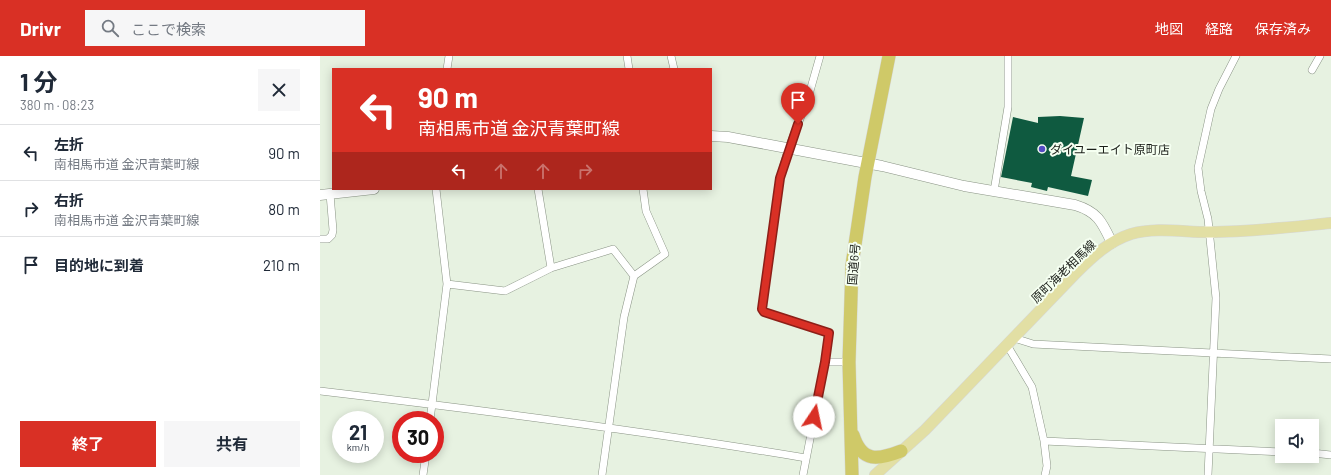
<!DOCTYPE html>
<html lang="ja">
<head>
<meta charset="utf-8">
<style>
	body { margin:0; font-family:Barlow,"Noto Sans JP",sans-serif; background:#f6f6f7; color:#1f2937; height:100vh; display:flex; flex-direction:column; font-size:15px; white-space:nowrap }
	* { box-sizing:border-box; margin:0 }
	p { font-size:13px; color:#747a83 }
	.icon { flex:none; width:22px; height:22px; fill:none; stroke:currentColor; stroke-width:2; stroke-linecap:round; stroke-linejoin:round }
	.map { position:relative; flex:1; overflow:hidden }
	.drawer { display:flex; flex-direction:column; background:#fff; width:320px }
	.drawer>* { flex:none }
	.top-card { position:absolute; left:12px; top:12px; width:380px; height:122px; border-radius:0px; box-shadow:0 2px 10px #0003; background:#d93025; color:#fff; overflow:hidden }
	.tools { position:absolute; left:955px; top:363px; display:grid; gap:8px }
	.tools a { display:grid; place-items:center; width:44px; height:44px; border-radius:0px; background:#fff; box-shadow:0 2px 10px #0003; font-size:20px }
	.speed { position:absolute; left:12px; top:355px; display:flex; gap:8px; font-size:20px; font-weight:700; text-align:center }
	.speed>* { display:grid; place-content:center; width:52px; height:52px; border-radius:50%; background:#fff; box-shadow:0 2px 10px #0003; line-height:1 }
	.speed small { font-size:10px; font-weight:400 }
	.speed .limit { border:6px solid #d22; background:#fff; color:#111 }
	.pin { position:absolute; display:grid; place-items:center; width:34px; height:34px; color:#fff; margin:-41px -17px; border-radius:50% 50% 50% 0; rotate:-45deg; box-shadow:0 0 4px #0007 }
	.pin .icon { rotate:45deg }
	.me { position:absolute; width:44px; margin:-22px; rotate:11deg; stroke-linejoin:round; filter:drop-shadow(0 0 3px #0008) }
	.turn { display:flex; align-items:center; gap:14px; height:84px; padding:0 20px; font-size:18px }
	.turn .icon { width:52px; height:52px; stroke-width:2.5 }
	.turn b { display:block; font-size:28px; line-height:34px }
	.lanes { display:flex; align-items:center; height:38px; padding:0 20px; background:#0003; justify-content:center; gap:20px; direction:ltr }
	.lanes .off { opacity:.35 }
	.round { display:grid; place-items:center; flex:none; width:42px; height:42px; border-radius:0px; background:#f6f6f7 }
	.summary { display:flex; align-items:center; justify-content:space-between; height:68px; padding:0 20px }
	h1 { font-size:24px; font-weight:700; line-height:30px }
	.cta { display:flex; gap:8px; margin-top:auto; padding:8px 20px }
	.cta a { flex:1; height:46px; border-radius:0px; background:#d93025; color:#fff; font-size:16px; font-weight:700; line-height:46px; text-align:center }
	.cta a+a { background:#f6f6f7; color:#1f2937 }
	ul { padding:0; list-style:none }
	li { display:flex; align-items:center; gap:12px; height:56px; padding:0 20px; border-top:1px solid #e0e1e3 }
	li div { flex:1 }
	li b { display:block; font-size:15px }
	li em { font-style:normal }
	header { display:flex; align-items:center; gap:24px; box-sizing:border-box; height:56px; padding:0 20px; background:#d93025; color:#fff }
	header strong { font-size:19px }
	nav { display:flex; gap:22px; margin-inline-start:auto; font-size:14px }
	.search { width:280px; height:36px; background:#f6f6f7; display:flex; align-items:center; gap:10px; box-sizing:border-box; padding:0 14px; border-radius:0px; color:#747a83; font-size:15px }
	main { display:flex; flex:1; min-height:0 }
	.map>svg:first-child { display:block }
	.building { fill:#0f5a40 }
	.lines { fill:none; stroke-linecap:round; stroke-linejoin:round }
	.street-casing { stroke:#899384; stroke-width:8 }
	.secondary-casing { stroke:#899384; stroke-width:11 }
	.primary-casing { stroke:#d6d7d6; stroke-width:12 }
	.highway-casing { stroke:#d6d7d6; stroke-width:14 }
	.street { stroke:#fff; stroke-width:7 }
	.secondary { stroke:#fff; stroke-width:10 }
	.primary { stroke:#e2dfa4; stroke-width:11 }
	.highway { stroke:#cfc968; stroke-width:13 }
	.route-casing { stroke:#8d1f18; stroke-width:10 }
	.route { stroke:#d93025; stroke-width:7 }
	.poi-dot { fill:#544cc3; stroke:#f5fff1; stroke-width:1.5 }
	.labels { text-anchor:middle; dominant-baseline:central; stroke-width:4; stroke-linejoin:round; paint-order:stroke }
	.poi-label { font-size:12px; fill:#1b1f19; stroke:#f5fff1; text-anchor:start }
	.street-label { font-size:12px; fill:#1b1f19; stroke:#f5fff1 }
</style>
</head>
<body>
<header>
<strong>Drivr</strong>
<div class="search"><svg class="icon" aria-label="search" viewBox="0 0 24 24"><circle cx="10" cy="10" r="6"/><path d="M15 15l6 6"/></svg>ここで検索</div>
<nav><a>地図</a><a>経路</a><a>保存済み</a></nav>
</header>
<main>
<section class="drawer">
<div class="summary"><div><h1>1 分</h1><p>380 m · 08:23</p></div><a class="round"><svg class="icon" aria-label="close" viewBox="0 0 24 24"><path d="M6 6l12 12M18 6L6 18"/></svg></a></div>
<ul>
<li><svg class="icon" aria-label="left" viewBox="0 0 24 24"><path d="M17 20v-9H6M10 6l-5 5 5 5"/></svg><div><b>左折</b><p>南相馬市道 金沢青葉町線</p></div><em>90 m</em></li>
<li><svg class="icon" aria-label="right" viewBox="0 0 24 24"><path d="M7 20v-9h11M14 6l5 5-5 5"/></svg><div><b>右折</b><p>南相馬市道 金沢青葉町線</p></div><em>80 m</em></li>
<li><svg class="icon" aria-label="arrive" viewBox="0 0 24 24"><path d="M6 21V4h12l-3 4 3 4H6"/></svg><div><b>目的地に到着</b></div><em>210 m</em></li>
</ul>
<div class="cta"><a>終了</a><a>共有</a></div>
</section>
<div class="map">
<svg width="1011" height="419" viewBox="0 0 1011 419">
	<rect width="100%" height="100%" fill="#e7f2e1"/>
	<path class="building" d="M740 60 764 62 751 120 772 124 768 140 728 131 727 135 711 131 712 127 681 121 693 61 718 67V61Z"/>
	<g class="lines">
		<defs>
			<path id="street" d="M307 0 309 13
				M351 0 354 13
				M127 13 129 0
				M992 14 1000 0
				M218 133 231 212
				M674 135 688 51V0
				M0 183H8L12 179 13 174 10 138
				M127 228 185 235 231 212 293 193 314 220
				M694 282 713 288 1011 303
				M687 289 712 331 724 385 727 410 725 419
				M505 306H529
				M0 335C162 354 325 375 486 402
				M110 364 127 228 116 133
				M724 385 962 396
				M992 397 1011 399
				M103 419 106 398
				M282 419 304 261 314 220 345 198 326 155 323 133
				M483 419 505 306 509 277 444 256 442 253 460 122 468 94 488 42 500 0
				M888 419 896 242 888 163 881 135 878 112 891 53 899 33 916 0"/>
			<path id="secondary" d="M391 80 408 81 562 110 644 130 755 149C778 156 782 166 792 187
				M0 139 54 133"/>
			<path id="primary" d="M555 419 605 374 756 217C772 201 789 185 811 178 837 171 863 176 889 176 930 176 971 171 1011 167"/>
			<path id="highway" d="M533 379C542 407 558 404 581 395
				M532 419 529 306 532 209 545 121 569 0"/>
		</defs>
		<use href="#street" class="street-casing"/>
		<use href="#secondary" class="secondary-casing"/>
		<use href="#primary" class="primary-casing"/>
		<use href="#highway" class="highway-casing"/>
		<use href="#street" class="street"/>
		<use href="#secondary" class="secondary"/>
		<use href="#primary" class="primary"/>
		<use href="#highway" class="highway"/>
	</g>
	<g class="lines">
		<defs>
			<path id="route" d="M478 68 460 122 442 253 444 256 509 277 505 306 494 361"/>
		</defs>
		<use href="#route" class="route-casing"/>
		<use href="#route" class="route"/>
	</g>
	<circle class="poi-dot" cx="722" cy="93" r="4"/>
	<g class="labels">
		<g class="poi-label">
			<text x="730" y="93">ダイユーエイト原町店</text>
		</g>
		<g class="street-label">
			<text transform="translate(533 208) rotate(-85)">国道6号</text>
			<text transform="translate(743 215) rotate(-44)">原町海老相馬線</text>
		</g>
	</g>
</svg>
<div class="tools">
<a><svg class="icon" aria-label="sound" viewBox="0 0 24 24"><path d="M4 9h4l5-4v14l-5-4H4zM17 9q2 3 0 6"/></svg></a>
</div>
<div class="speed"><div>21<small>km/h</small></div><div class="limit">30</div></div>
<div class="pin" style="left:478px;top:68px;background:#d93025"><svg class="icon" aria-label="arrive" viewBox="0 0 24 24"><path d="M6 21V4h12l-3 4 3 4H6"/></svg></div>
<svg class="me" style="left:494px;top:361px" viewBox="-20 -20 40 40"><circle r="19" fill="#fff"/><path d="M0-13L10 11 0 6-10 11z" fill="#d93025"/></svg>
<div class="top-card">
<div class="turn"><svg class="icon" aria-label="left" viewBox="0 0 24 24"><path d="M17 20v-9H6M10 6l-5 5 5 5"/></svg><div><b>90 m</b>南相馬市道 金沢青葉町線</div></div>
<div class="lanes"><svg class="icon" aria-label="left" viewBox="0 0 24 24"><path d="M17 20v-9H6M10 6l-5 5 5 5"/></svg><svg class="icon off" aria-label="ahead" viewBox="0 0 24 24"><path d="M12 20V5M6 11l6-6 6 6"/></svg><svg class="icon off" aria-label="ahead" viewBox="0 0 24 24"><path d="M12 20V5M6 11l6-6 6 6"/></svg><svg class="icon off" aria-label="right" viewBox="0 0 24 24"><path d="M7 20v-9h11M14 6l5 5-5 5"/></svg></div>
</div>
</div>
</main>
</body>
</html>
